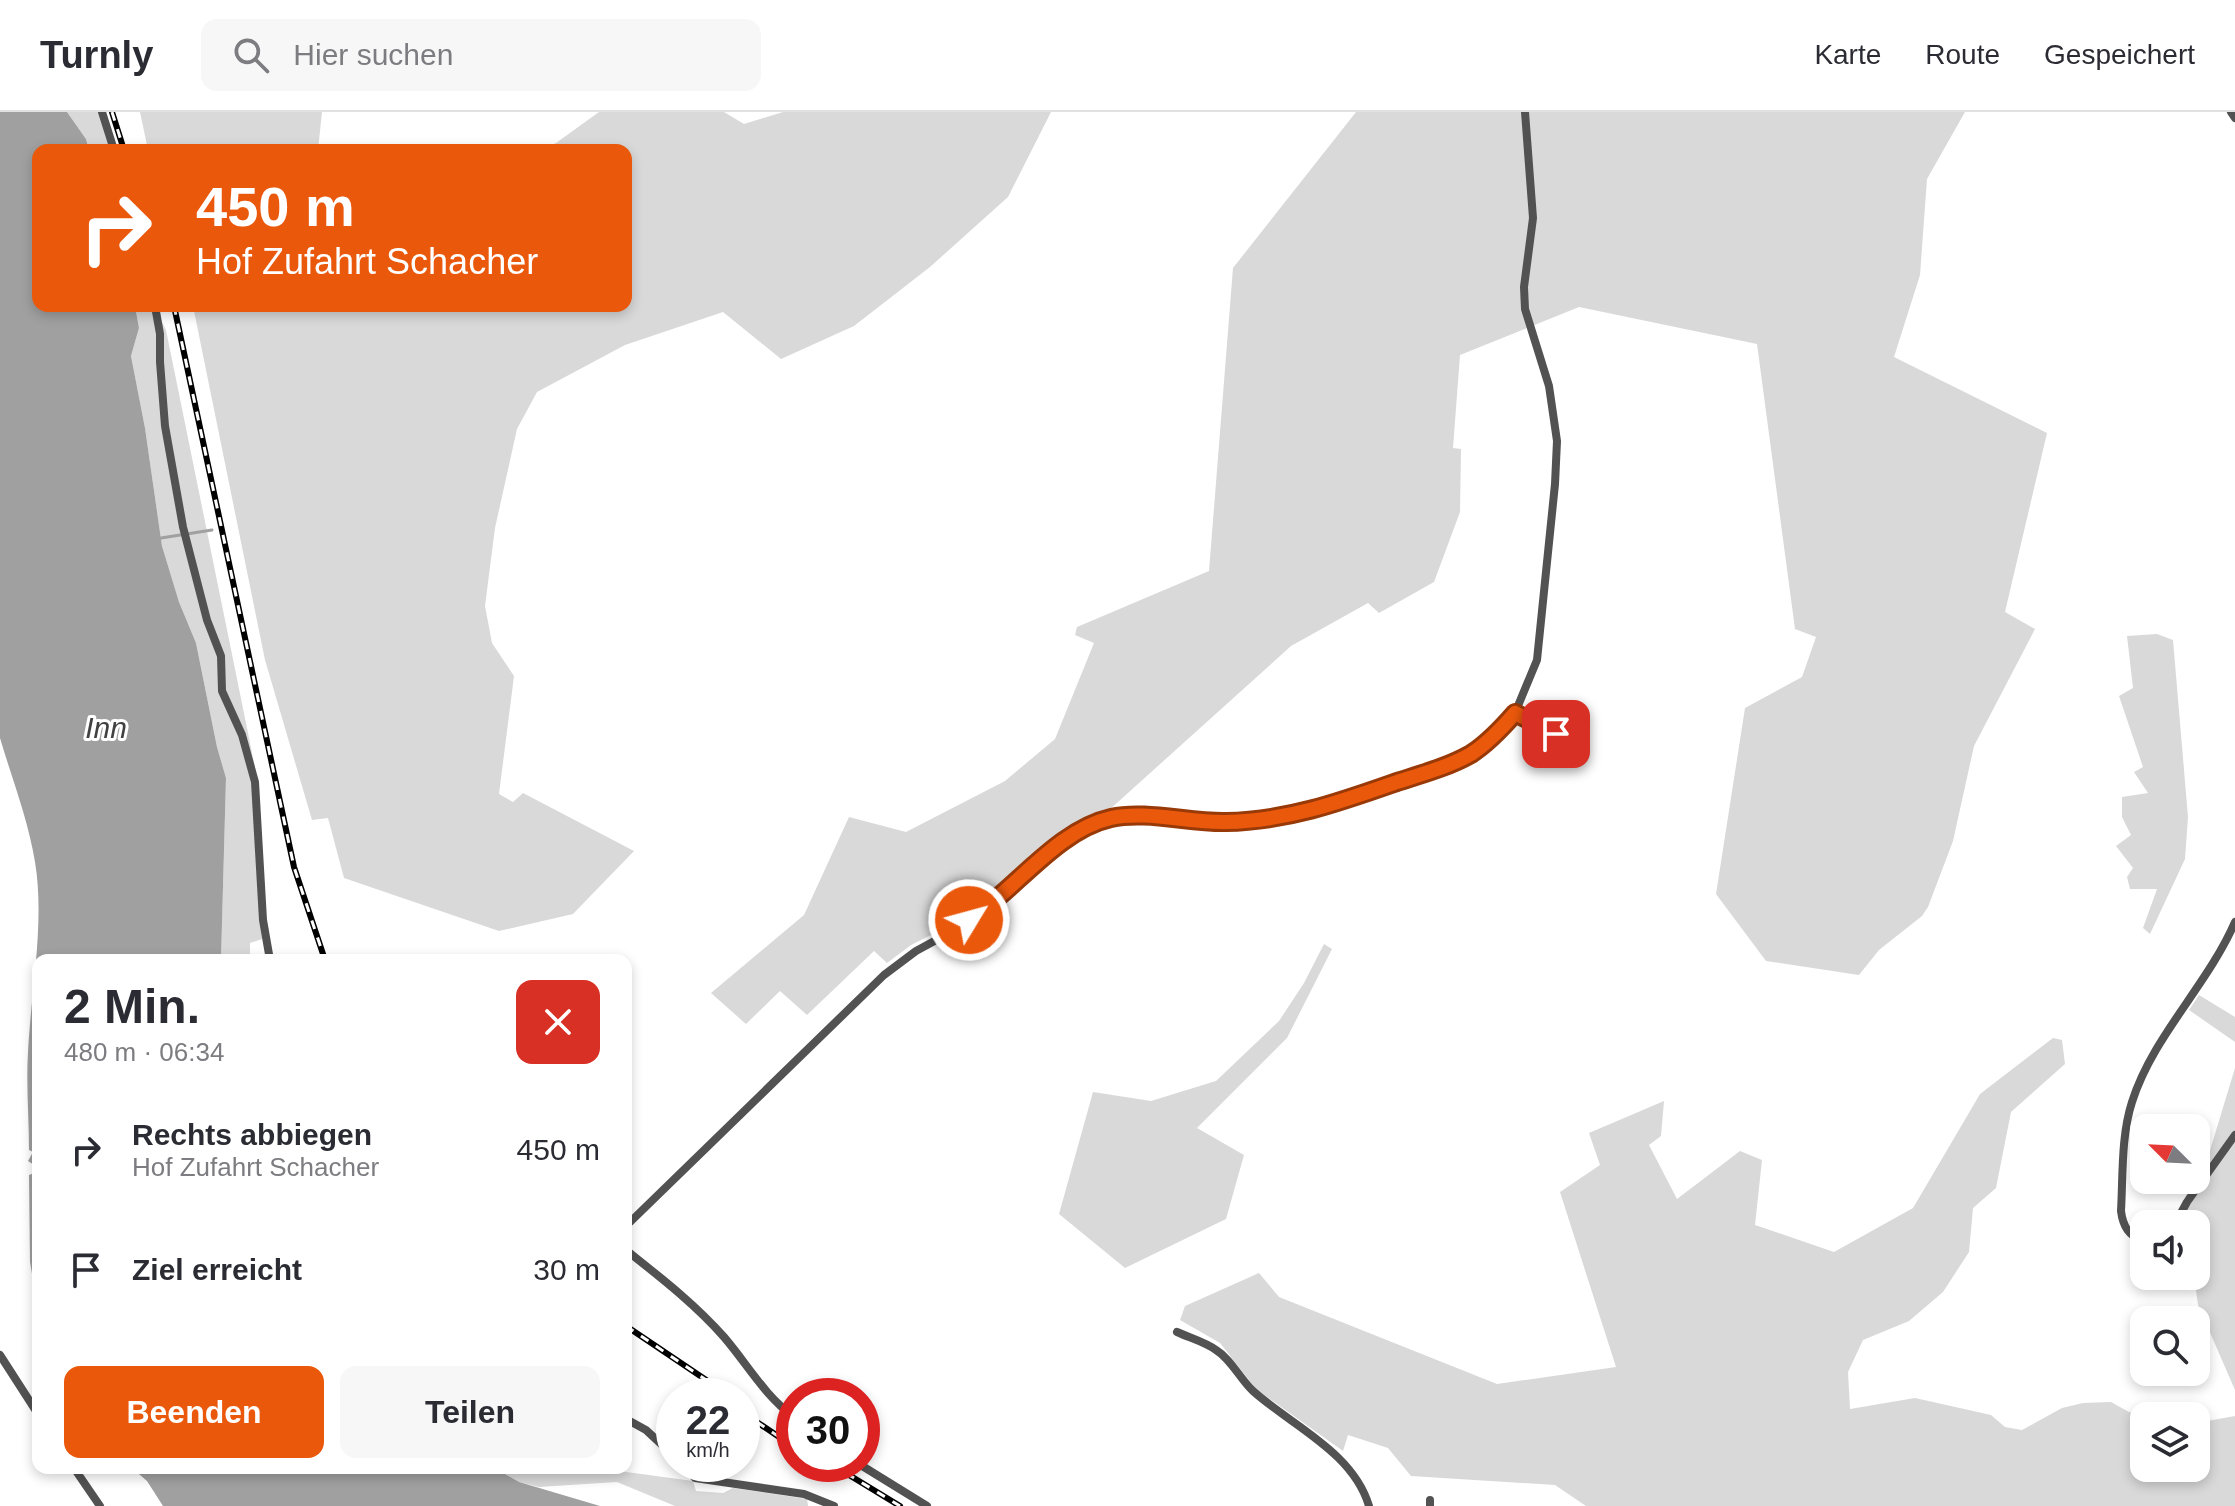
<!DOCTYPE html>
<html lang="de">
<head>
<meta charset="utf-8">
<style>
	body { margin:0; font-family:Arial,sans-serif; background:#f7f7f7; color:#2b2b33; height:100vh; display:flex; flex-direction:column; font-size:30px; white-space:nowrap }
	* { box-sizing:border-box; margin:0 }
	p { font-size:26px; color:#7c7c81 }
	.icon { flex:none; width:44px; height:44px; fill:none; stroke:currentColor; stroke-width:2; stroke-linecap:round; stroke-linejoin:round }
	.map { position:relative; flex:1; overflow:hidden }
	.details { position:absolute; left:32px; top:842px; width:600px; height:520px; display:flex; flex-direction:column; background:#fff; border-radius:16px; box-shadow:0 4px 12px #0003 }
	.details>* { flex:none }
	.banner { position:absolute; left:32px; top:32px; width:600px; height:168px; border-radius:16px; box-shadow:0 4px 12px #0003; background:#ea580c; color:#fff; overflow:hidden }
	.needle { width:52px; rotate:294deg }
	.buttons { position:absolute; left:2130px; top:1002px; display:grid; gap:16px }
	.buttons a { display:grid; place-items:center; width:80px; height:80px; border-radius:16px; background:#fff; box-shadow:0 4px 12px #0003; font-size:40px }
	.speed { position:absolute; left:656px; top:1266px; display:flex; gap:16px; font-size:40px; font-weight:700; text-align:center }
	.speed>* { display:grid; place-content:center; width:104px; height:104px; border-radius:50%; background:#fff; box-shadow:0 4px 12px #0003; line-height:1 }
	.speed small { font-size:20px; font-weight:400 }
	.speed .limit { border:12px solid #d22; background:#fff; color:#111 }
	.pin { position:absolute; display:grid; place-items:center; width:68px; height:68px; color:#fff; margin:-34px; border-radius:16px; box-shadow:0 4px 12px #0006 }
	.me { position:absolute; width:88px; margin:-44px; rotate:53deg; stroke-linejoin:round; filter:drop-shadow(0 0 6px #0008) }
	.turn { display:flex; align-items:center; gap:28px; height:168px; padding:0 32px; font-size:36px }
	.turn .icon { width:104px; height:104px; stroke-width:2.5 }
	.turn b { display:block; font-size:56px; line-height:68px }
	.round { display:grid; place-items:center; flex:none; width:84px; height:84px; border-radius:16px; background:#f7f7f7 }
	.head { display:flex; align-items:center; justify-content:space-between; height:136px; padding:0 32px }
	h1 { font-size:48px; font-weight:600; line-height:60px }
	.action { display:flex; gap:16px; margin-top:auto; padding:16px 32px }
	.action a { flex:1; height:92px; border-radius:16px; background:#ea580c; color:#fff; font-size:32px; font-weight:600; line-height:92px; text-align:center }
	.action a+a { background:#f7f7f7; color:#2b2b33 }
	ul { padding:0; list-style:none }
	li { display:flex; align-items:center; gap:24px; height:120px; padding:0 32px }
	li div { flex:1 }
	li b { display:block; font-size:30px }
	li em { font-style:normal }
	header { display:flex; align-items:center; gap:48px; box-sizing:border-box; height:112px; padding:0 40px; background:#fff; border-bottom:2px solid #e1e1e2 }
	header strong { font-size:38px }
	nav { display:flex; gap:44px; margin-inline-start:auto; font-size:28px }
	.search { width:560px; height:72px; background:#f7f7f7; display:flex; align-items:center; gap:20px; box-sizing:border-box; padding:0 28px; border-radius:16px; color:#7c7c81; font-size:30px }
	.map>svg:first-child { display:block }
	.green { fill:#d9d9d9 }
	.water { fill:#a0a0a0 }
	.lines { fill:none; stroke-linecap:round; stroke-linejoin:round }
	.stream { stroke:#a0a0a0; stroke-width:3 }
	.street { stroke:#525252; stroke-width:8 }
	.rail-casing { stroke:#000; stroke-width:6 }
	.rail { stroke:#fff; stroke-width:3; stroke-dasharray:9; stroke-linecap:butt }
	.route-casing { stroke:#983908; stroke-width:20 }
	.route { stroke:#ea580c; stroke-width:14 }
	.labels { text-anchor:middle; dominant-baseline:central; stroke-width:6; stroke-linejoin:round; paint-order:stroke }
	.water-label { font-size:30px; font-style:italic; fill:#414141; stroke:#fff }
</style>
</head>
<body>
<header>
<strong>Turnly</strong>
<div class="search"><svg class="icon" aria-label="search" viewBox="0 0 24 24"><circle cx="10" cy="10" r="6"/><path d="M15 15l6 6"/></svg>Hier suchen</div>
<nav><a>Karte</a><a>Route</a><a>Gespeichert</a></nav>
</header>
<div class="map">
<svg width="2235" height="1394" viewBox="0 0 2235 1394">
	<rect width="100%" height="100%" fill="#fff"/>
	<path class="green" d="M67 0H99L110 38H89L86 27Z
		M140 0H322L318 38H148Z
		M599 0H724L744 12 783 0H1051L1008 85 930 155 854 214 781 247 723 200 625 233 537 280 517 317 495 416 485 494 492 531 514 564 499 682 513 690 523 681 634 739 573 802 499 819 344 766 328 706 312 708 265 548 193 194H626V38H540L556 31Z
		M1356 0H1965L1927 67 1920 163 1894 245 2047 321 2005 500 2035 517 1974 634 1953 729 1928 795 1922 804 1879 838 1859 863 1766 849 1716 782 1745 596 1802 565 1816 525 1795 517 1757 232 1579 195 1460 243 1453 336 1461 337 1460 400 1434 470 1379 501 1368 491 1291 534 1108 699 1062 723 983 792 949 814 911 833 887 851 874 839 807 903 780 879 746 912 711 881 804 803 849 705 906 720 1005 669 1055 627 1094 531 1075 523 1077 515 1209 459 1233 156Z
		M135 194H154L166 218 259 675 257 713 262 827 250 831V848H221L226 666 217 635 196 531 179 490 162 434 145 316 131 244 139 216Z
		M2157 522 2173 528 2188 705 2185 747 2150 822 2143 816 2157 777H2130L2127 765 2133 756 2116 734 2131 723 2122 705V685L2148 681 2134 660 2143 655 2119 584 2133 576 2127 524Z
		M1324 832 1332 837 1287 926 1197 1016 1244 1043 1226 1107 1125 1156 1059 1102 1093 980 1151 989 1216 969 1279 909 1304 871Z
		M2199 883 2235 905V930L2189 898Z
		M2053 926 2062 928 2065 952 2011 1000 1996 1076 1973 1096 1969 1140 1943 1180 1909 1209 1863 1228 1848 1260 1850 1297 1915 1286 1991 1303 2005 1315 2022 1318 2062 1296 2083 1291 2111 1290 2129 1300 2147 1304H2144V1356H2196V1311L2235 1304V1394H1586L1555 1373 1411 1364 1388 1336 1348 1323 1343 1339 1256 1277 1220 1231 1180 1208 1185 1194 1259 1161 1279 1185 1497 1272 1616 1255 1560 1080 1600 1053 1589 1021 1664 989 1661 1024 1649 1033 1677 1087 1740 1039 1762 1048 1755 1113 1834 1140 1913 1096 1980 982Z
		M2235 956V1278L2198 1193 2194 1164H2196V1112H2186L2183 1091 2192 1068H2196V1058L2201 1044 2208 1045Z
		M496 1356H597L693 1369 696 1379 723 1381 733 1376 807 1387 808 1394H675L617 1370 539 1375 519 1370Z"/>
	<path class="water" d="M0 0H67L86 27 89 38H38V194H135L139 216 131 244 145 316 162 434 179 490 196 531 217 635 226 666 221 848H38V1197L30 1150 29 1063 36 1060 37 1055 28 1049 33 1040 29 1038C29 1006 26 973 28 940 31 880 45 809 35 750 28 707 12 667 0 626Z
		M132 1356H495L519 1370 600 1394H163L147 1369Z"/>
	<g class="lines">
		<path class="stream" d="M161 426 212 418"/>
		<path class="street" d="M102 0 114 38
			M2231 0 2235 6
			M155 194 160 222V250L165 314 183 415 207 508 221 544 222 579 242 623 255 670 263 808 270 848
			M1515 601 1571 632
			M2175 1112 2187 1090 2235 1023
			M626 1114 884 863 916 839 951 820 987 797 1065 728 1100 709 1134 704 1230 710 1295 703 1451 652 1485 632 1515 601 1537 548 1555 372 1557 329 1549 274 1525 197 1524 175 1533 106 1525 0
			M2144 1130C2129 1124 2123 1115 2121 1099 2123 1064 2121 1024 2132 990 2153 924 2207 874 2235 810
			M626 1138C660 1165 695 1192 724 1225 748 1253 764 1283 794 1305
			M1177 1220C1190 1226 1205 1230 1216 1238 1231 1247 1240 1267 1253 1279 1292 1314 1353 1340 1369 1394
			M0 1243 38 1302
			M626 1307 646 1318 674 1344
			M682 1352 695 1366 804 1382 834 1394
			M859 1352 927 1394
			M74 1356 100 1394
			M1430 1394V1388"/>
		<defs>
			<path id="rail" d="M112 0 124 38
				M174 194 294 755 325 848
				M626 1214 730 1284
				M742 1300 794 1335
				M831 1352 900 1394"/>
		</defs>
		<use href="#rail" class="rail-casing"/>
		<use href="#rail" class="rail"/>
	</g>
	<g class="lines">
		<defs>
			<path id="route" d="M969 808C1015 778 1057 718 1111 706 1145 698 1190 711 1226 710 1287 709 1340 690 1397 670 1422 662 1448 655 1471 642 1488 631 1502 616 1515 601L1556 622"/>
		</defs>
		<use href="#route" class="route-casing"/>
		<use href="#route" class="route"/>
	</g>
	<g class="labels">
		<g class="water-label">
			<text x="106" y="615">Inn</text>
		</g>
	</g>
</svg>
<div class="buttons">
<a><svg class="needle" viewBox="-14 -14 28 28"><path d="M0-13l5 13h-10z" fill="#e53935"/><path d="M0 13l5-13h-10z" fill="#7c7c81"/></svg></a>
<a><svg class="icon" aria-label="sound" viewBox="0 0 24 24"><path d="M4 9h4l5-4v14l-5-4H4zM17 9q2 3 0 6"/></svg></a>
<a><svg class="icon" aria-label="search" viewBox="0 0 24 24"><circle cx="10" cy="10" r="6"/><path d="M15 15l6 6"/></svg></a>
<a><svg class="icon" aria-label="layers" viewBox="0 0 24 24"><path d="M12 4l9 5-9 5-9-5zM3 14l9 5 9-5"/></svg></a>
</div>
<div class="speed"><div>22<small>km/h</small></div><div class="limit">30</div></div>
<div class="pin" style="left:1556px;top:622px;background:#d93025"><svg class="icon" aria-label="arrive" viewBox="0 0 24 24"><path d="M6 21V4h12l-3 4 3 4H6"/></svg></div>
<svg class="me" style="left:969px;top:808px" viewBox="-20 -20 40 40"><circle r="17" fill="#ea580c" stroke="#fff" stroke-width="3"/><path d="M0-11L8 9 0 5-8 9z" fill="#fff"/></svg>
<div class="banner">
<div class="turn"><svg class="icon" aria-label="right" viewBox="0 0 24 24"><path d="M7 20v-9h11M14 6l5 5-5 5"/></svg><div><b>450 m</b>Hof Zufahrt Schacher</div></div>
</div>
<section class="details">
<div class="head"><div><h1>2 Min.</h1><p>480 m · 06:34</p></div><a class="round" style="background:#d93025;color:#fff"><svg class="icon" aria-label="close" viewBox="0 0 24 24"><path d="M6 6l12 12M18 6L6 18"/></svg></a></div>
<ul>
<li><svg class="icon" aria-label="right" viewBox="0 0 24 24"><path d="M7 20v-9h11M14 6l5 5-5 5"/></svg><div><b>Rechts abbiegen</b><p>Hof Zufahrt Schacher</p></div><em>450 m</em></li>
<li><svg class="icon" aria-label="arrive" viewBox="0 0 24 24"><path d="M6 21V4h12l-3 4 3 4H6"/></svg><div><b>Ziel erreicht</b></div><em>30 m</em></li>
</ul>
<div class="action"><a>Beenden</a><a>Teilen</a></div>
</section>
</div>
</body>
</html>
